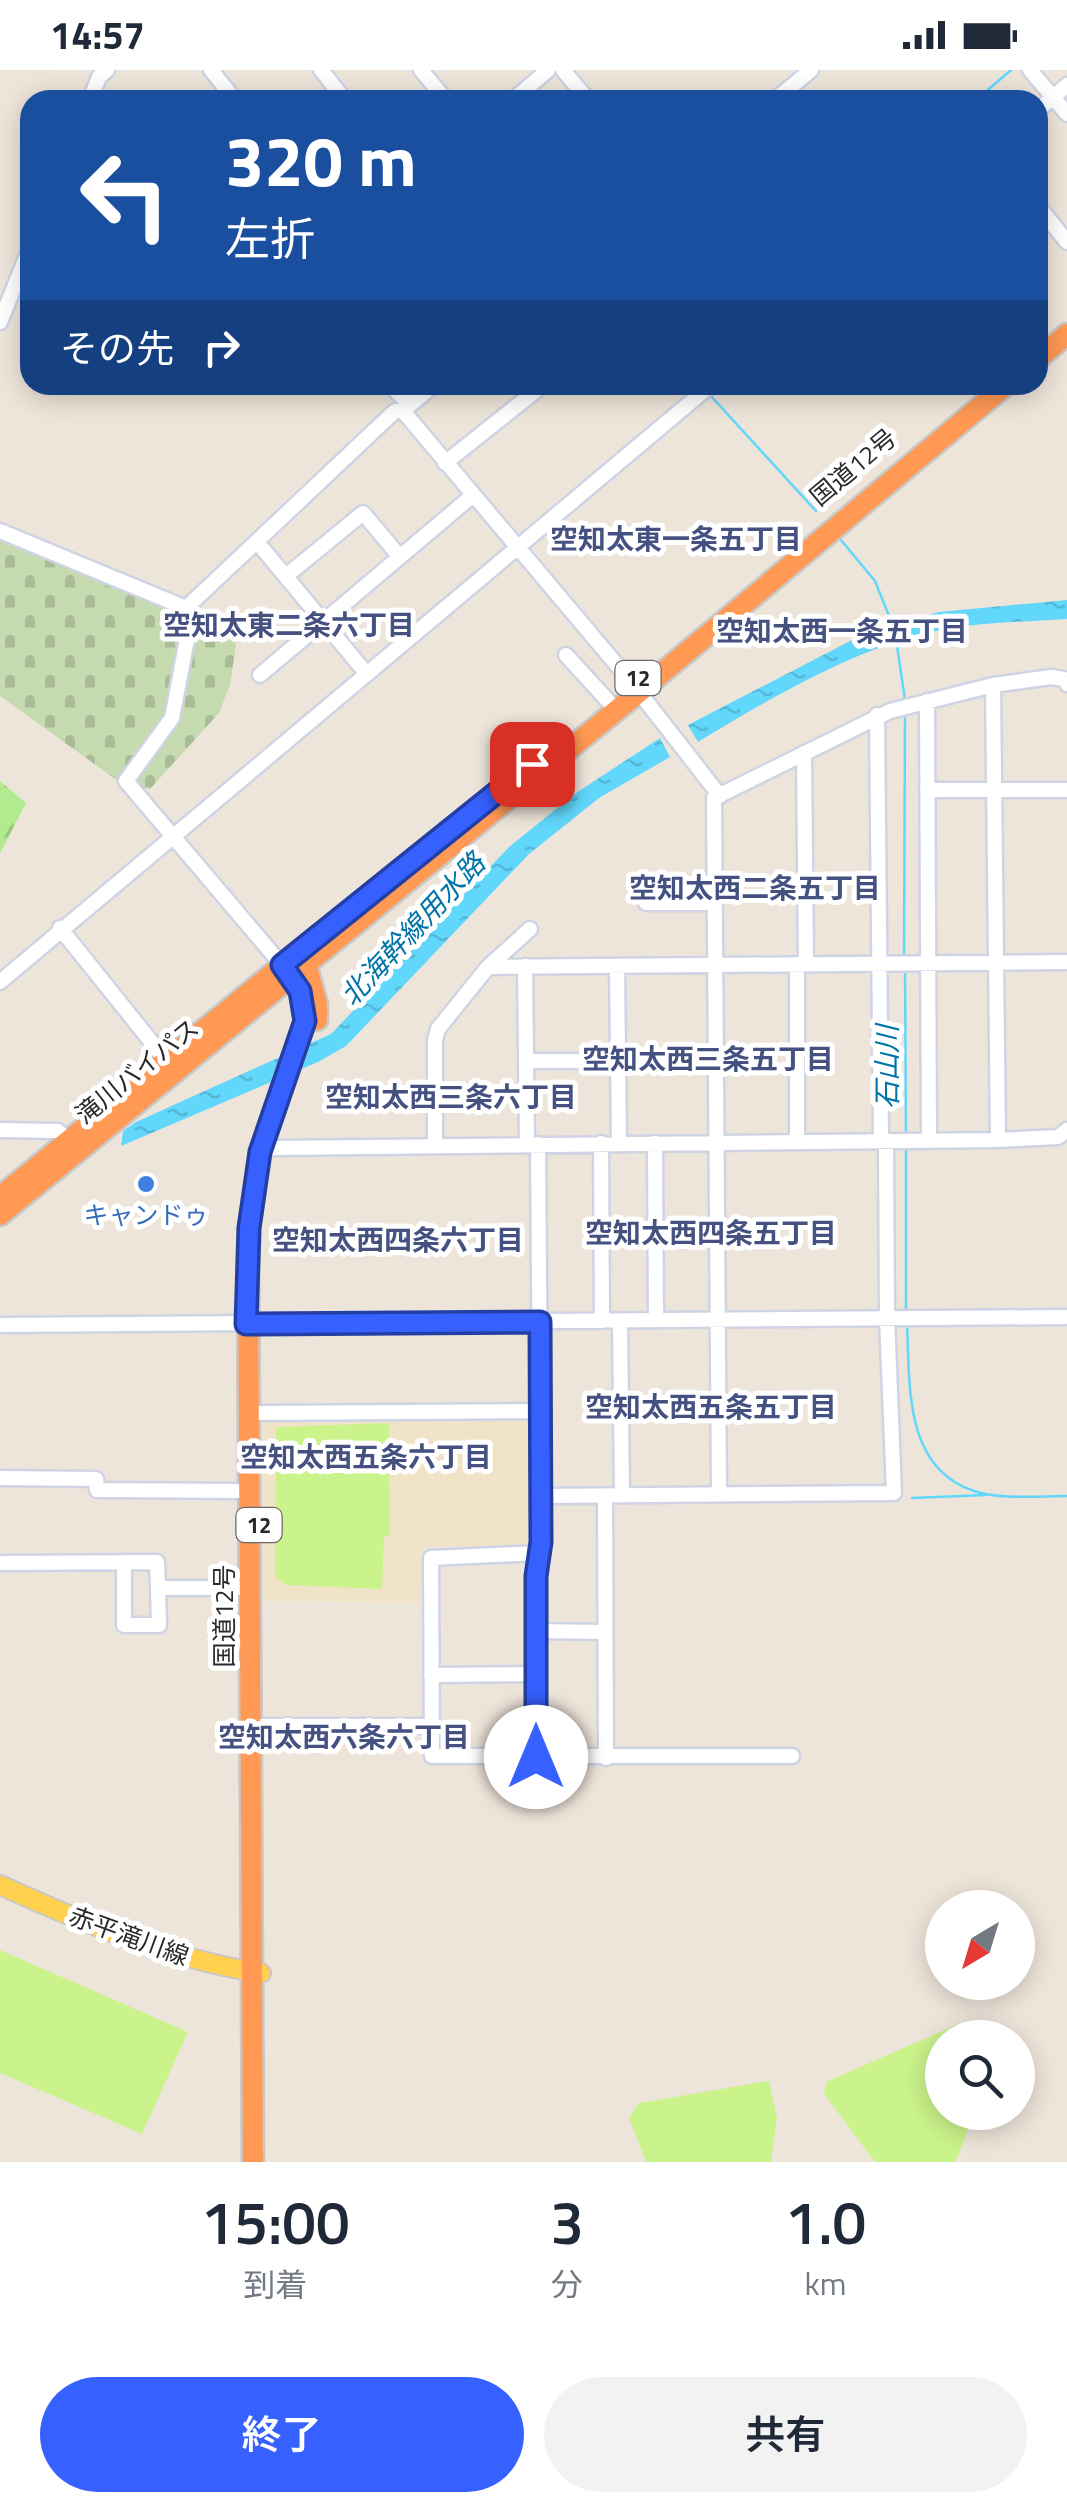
<!DOCTYPE html>
<html lang="ja">
<head>
<meta charset="utf-8">
<style>
	body { margin:0; font-family:"Titillium Web","Noto Sans JP",sans-serif; background:#f2f2f3; color:#1f2937; height:100vh; display:flex; flex-direction:column; font-size:38px; white-space:nowrap }
	* { box-sizing:border-box; margin:0 }
	p { font-size:32px; color:#747a83 }
	.icon { flex:none; width:55px; height:55px; fill:none; stroke:currentColor; stroke-width:2; stroke-linecap:round; stroke-linejoin:round }
	.map { position:relative; height:2092px; overflow:hidden }
	.drawer { display:flex; flex-direction:column; background:#fff; flex:1 }
	.drawer>* { flex:none }
	.top-card { position:absolute; left:20px; top:20px; width:1028px; height:305px; border-radius:30px; box-shadow:0 5px 25px #0003; background:#1a4fa0; color:#fff; overflow:hidden }
	.needle { width:65px; rotate:218deg }
	.tools { position:absolute; left:925px; top:1820px; display:grid; gap:20px }
	.tools a { display:grid; place-items:center; width:110px; height:110px; border-radius:50%; background:#fff; box-shadow:0 5px 25px #0003; font-size:50px }
	.pin { position:absolute; display:grid; place-items:center; width:85px; height:85px; color:#fff; margin:-42px; border-radius:20px; box-shadow:0 5px 15px #0006 }
	.me { position:absolute; width:110px; margin:-55px; rotate:0deg; stroke-linejoin:round; filter:drop-shadow(0 0 8px #0008) }
	.turn { display:flex; align-items:center; gap:35px; height:210px; padding:0 40px; font-size:45px }
	.turn .icon { width:130px; height:130px; stroke-width:2.5 }
	.turn b { display:block; font-size:70px; line-height:85px }
	.then { display:flex; align-items:center; height:95px; padding:0 40px; background:#0003; gap:20px; font-size:38px }
	.eta { display:flex; justify-content:space-evenly; align-items:center; height:170px; text-align:center }
	.eta b { font-size:60px; font-weight:600; line-height:70px }
	.primary-button { display:flex; gap:20px; margin-top:auto; padding:20px 40px }
	.primary-button a { flex:1; height:115px; border-radius:60px; background:#3661ff; color:#fff; font-size:40px; font-weight:600; line-height:115px; text-align:center }
	.primary-button a+a { background:#f2f2f3; color:#1f2937 }
	.status { display:flex; justify-content:space-between; align-items:center; height:70px; padding:0 50px; background:#fff; direction:ltr }
	.status svg { height:28px; fill:currentColor }
	.map>svg:first-child { display:block }
	.education { fill:#f1e3c7 }
	.forest { fill:url(#forest-firs) }
	.cemetery { fill:url(#cemetery-stones) }
	.pitch { fill:#caf38b }
	.water { fill:url(#water-ripples) }
	.lines { fill:none; stroke-linecap:round; stroke-linejoin:round }
	.stream { stroke:#61d7fc; stroke-width:2.5 }
	.minor-casing { stroke:#cfd4e5; stroke-width:19 }
	.major-casing { stroke:#c8c8c8; stroke-width:22 }
	.highway-casing { stroke:#c8c8c8; stroke-width:25 }
	.minor { stroke:#fff; stroke-width:14 }
	.major { stroke:#ffd14e; stroke-width:18 }
	.highway { stroke:#ff9954; stroke-width:20 }
	.route-casing { stroke:#233fa6; stroke-width:25 }
	.route { stroke:#3661ff; stroke-width:18 }
	.shop-dot { fill:#3f7fe0; stroke:#fff; stroke-width:4 }
	.labels { text-anchor:middle; dominant-baseline:central; stroke-width:10; stroke-linejoin:round; paint-order:stroke }
	.shield { fill:#fff; stroke:#6a6a6a; stroke-width:2.5 }
	.shield-label { font-size:22px; font-weight:bold; fill:#2a2a2a }
	.street-label { font-size:25px; fill:#2a2a2a; stroke:#fff }
	.shop-label { font-size:25px; fill:#366cbe; stroke:#fff }
	.neighbourhood-label { font-size:28px; font-weight:bold; fill:#455180; stroke:#fff }
	.water-label { font-size:28px; font-style:italic; fill:#0073a8; stroke:#fff }
</style>
</head>
<body>
<div class="status"><b>14:57</b><svg viewBox="0 0 49 12"><path d="M0 12V9h3v3zM5 12V6h3v6zM10 12V3h3v9zM15 12V0h3v12zM26 1h20v11H26zM47 4h2v5h-2z"/></svg></div>
<div class="map">
<svg width="1067" height="2092" viewBox="0 0 1067 2092">
	<defs>
		<pattern id="forest-firs" width="22" height="20" patternUnits="userSpaceOnUse" patternTransform="scale(2.5)"><rect width="22" height="20" fill="#b2ea90"/><path d="M5 1l3.5 6h-7zM16 11l3.5 6h-7z" fill="#99c97c"/></pattern>
		<pattern id="cemetery-stones" width="16" height="16" patternUnits="userSpaceOnUse" patternTransform="scale(2.5)"><rect width="16" height="16" fill="#c5daaf"/><path d="M2 7V4a2 2 0 0 1 4 0v3zM10 15v-3a2 2 0 0 1 4 0v3z" fill="#a9bb97"/></pattern>
		<pattern id="water-ripples" width="26" height="14" patternUnits="userSpaceOnUse" patternTransform="scale(2.5)"><rect width="26" height="14" fill="#61d7fc"/><path d="M2 4q2-2 4 0t4 0M15 11q2-2 4 0t4 0" fill="none" stroke="#54b9d8"/></pattern>
	</defs>
	<rect width="100%" height="100%" fill="#eee5da"/>
	<path class="education" d="M528 1349V1476H421L420 1533 265 1531 263 1351Z"/>
	<path class="forest" d="M0 711 26 733 0 783Z"/>
	<path class="cemetery" d="M0 471 237 568 230 615 219 643 150 719 118 711 0 626Z"/>
	<path class="pitch" d="M389 1353 390 1466H384L382 1519 287 1515 275 1507 276 1357Z
		M0 1880 188 1962 142 2064 0 2003Z
		M956 1955 962 1967 942 1968V2042L974 2043 958 2086 954 2092H875L824 2024 826 2012Z
		M769 2011 777 2048 771 2092H646L629 2048 639 2033Z"/>
	<path class="water" d="M1067 530V549C1024 552 978 552 936 561 857 577 767 630 698 672L688 655 877 557 939 542Z
		M660 668 670 687 599 728 529 784 346 976 318 992 121 1076 123 1061 136 1052 331 964 509 777 576 723Z"/>
	<g class="lines">
		<path class="stream" d="M976 30 1011 0
			M711 326 816 441
			M841 470 875 511 893 556
			M896 569 905 630
			M904 885 905 643
			M905 898 906 1065
			M906 1240V1078
			M907 1253C910 1313 903 1398 974 1421 1002 1430 1037 1426 1067 1426
			M912 1428 985 1425"/>
		<defs>
			<path id="minor" d="M211 0 235 30
				M321 0 345 30
				M421 0 446 30
				M563 0 588 30
				M1030 0 1067 44
				M90 30 99 7 107 0
				M513 30 548 0
				M775 30 811 0
				M1038 40 1067 15
				M1038 136 1067 172
				M0 252 30 178
				M390 315 410 335
				M403 341 632 613 720 726
				M445 393 543 315
				M0 461 186 538
				M257 472 366 603
				M286 506 363 443 400 487
				M186 538 189 559 172 648 126 711 282 895
				M186 538 395 341H403L434 315
				M566 585 609 632
				M260 605 472 426
				M993 615 998 1070
				M927 631 929 1070
				M877 645 881 1070
				M804 683 806 893
				M927 720H1067
				M646 833H714
				M60 858 169 994
				M797 894V1071
				M525 896 527 1074
				M617 896 619 1073
				M488 897 1067 892
				M0 912 711 315
				M526 991H716
				M0 1060 58 1061 70 1070
				M601 1073 602 1251
				M655 1073 656 1250
				M435 1075V970L438 959 488 897 530 859
				M273 1078 998 1070 1058 1067 1067 1060
				M620 1251 622 1424
				M0 1255 1067 1247
				M259 1343 540 1341
				M0 1408 96 1409 97 1420 249 1421
				M719 1423 714 728 890 641 993 615 1051 607 1064 609 1067 614
				M541 1426 894 1423 887 1247 886 1070
				M605 1426 606 1688
				M538 1483 431 1488 432 1686H792
				M0 1493 157 1492 158 1518H249
				M124 1493V1555H159L158 1518
				M536 1561 605 1562
				M431 1605 536 1604
				M260 1656H432
				M537 1687 536 1506 541 1473 538 1074"/>
			<path id="major" d="M0 1815C84 1853 170 1889 261 1903"/>
			<path id="highway" d="M1038 289 1067 264
				M306 894 317 934V950
				M0 1127 323 862
				M0 1145 639 622 1006 315
				M253 2092 248 1203 249 1158 260 1082 305 951 300 921 284 896"/>
		</defs>
		<use href="#minor" class="minor-casing"/>
		<use href="#major" class="major-casing"/>
		<use href="#highway" class="highway-casing"/>
		<use href="#minor" class="minor"/>
		<use href="#major" class="major"/>
		<use href="#highway" class="highway"/>
	</g>
	<g class="lines">
		<defs>
			<path id="route" d="M532 694 282 895 300 921 305 951 260 1082 249 1158 246 1254 540 1252 541 1472 536 1506V1687"/>
		</defs>
		<use href="#route" class="route-casing"/>
		<use href="#route" class="route"/>
	</g>
	<circle class="shop-dot" cx="146" cy="1114" r="10"/>
	<g class="labels">
		<g class="shield">
			<rect x="615.5" y="591" width="45" height="34" rx="8"/>
			<rect x="236.5" y="1438" width="45" height="34" rx="8"/>
		</g>
		<g class="shield-label">
			<text x="638" y="608">12</text>
			<text x="259" y="1455">12</text>
		</g>
		<g class="street-label">
			<text transform="translate(853 397) rotate(-40)">国道12号</text>
			<text transform="translate(137 1001) rotate(-39)">滝川バイパス</text>
			<text transform="translate(224 1546) rotate(-90)">国道12号</text>
			<text transform="translate(129 1866) rotate(20)">赤平滝川線</text>
		</g>
		<g class="shop-label">
			<text x="146" y="1145">キャンドゥ</text>
		</g>
		<g class="neighbourhood-label">
			<text x="676" y="468">空知太東一条五丁目</text>
			<text x="289" y="554">空知太東二条六丁目</text>
			<text x="842" y="560">空知太西一条五丁目</text>
			<text x="755" y="817">空知太西二条五丁目</text>
			<text x="708" y="988">空知太西三条五丁目</text>
			<text x="451" y="1026">空知太西三条六丁目</text>
			<text x="711" y="1162">空知太西四条五丁目</text>
			<text x="398" y="1169">空知太西四条六丁目</text>
			<text x="711" y="1336">空知太西五条五丁目</text>
			<text x="366" y="1386">空知太西五条六丁目</text>
			<text x="344" y="1666">空知太西六条六丁目</text>
		</g>
		<g class="water-label">
			<text transform="translate(412 859) rotate(-47)">北海幹線用水路</text>
			<text transform="translate(886 997) rotate(-90)">石山川</text>
		</g>
	</g>
</svg>
<div class="tools">
<a><svg class="needle" viewBox="-14 -14 28 28"><path d="M0-13l5 13h-10z" fill="#e53935"/><path d="M0 13l5-13h-10z" fill="#747a83"/></svg></a>
<a><svg class="icon" aria-label="search" viewBox="0 0 24 24"><circle cx="10" cy="10" r="6"/><path d="M15 15l6 6"/></svg></a>
</div>
<div class="pin" style="left:532px;top:694px;background:#d93025"><svg class="icon" aria-label="arrive" viewBox="0 0 24 24"><path d="M6 21V4h12l-3 4 3 4H6"/></svg></div>
<svg class="me" style="left:536px;top:1687px" viewBox="-20 -20 40 40"><circle r="19" fill="#fff"/><path d="M0-13L10 11 0 6-10 11z" fill="#3661ff"/></svg>
<div class="top-card">
<div class="turn"><svg class="icon" aria-label="left" viewBox="0 0 24 24"><path d="M17 20v-9H6M10 6l-5 5 5 5"/></svg><div><b>320 m</b>左折</div></div>
<div class="then">その先<svg class="icon" aria-label="right" viewBox="0 0 24 24"><path d="M7 20v-9h11M14 6l5 5-5 5"/></svg></div>
</div>
</div>
<section class="drawer">
<div class="eta">
<div><b>15:00</b><p>到着</p></div>
<div><b>3</b><p>分</p></div>
<div><b>1.0</b><p>km</p></div>
</div>
<div class="primary-button"><a>終了</a><a>共有</a></div>
</section>
</body>
</html>
